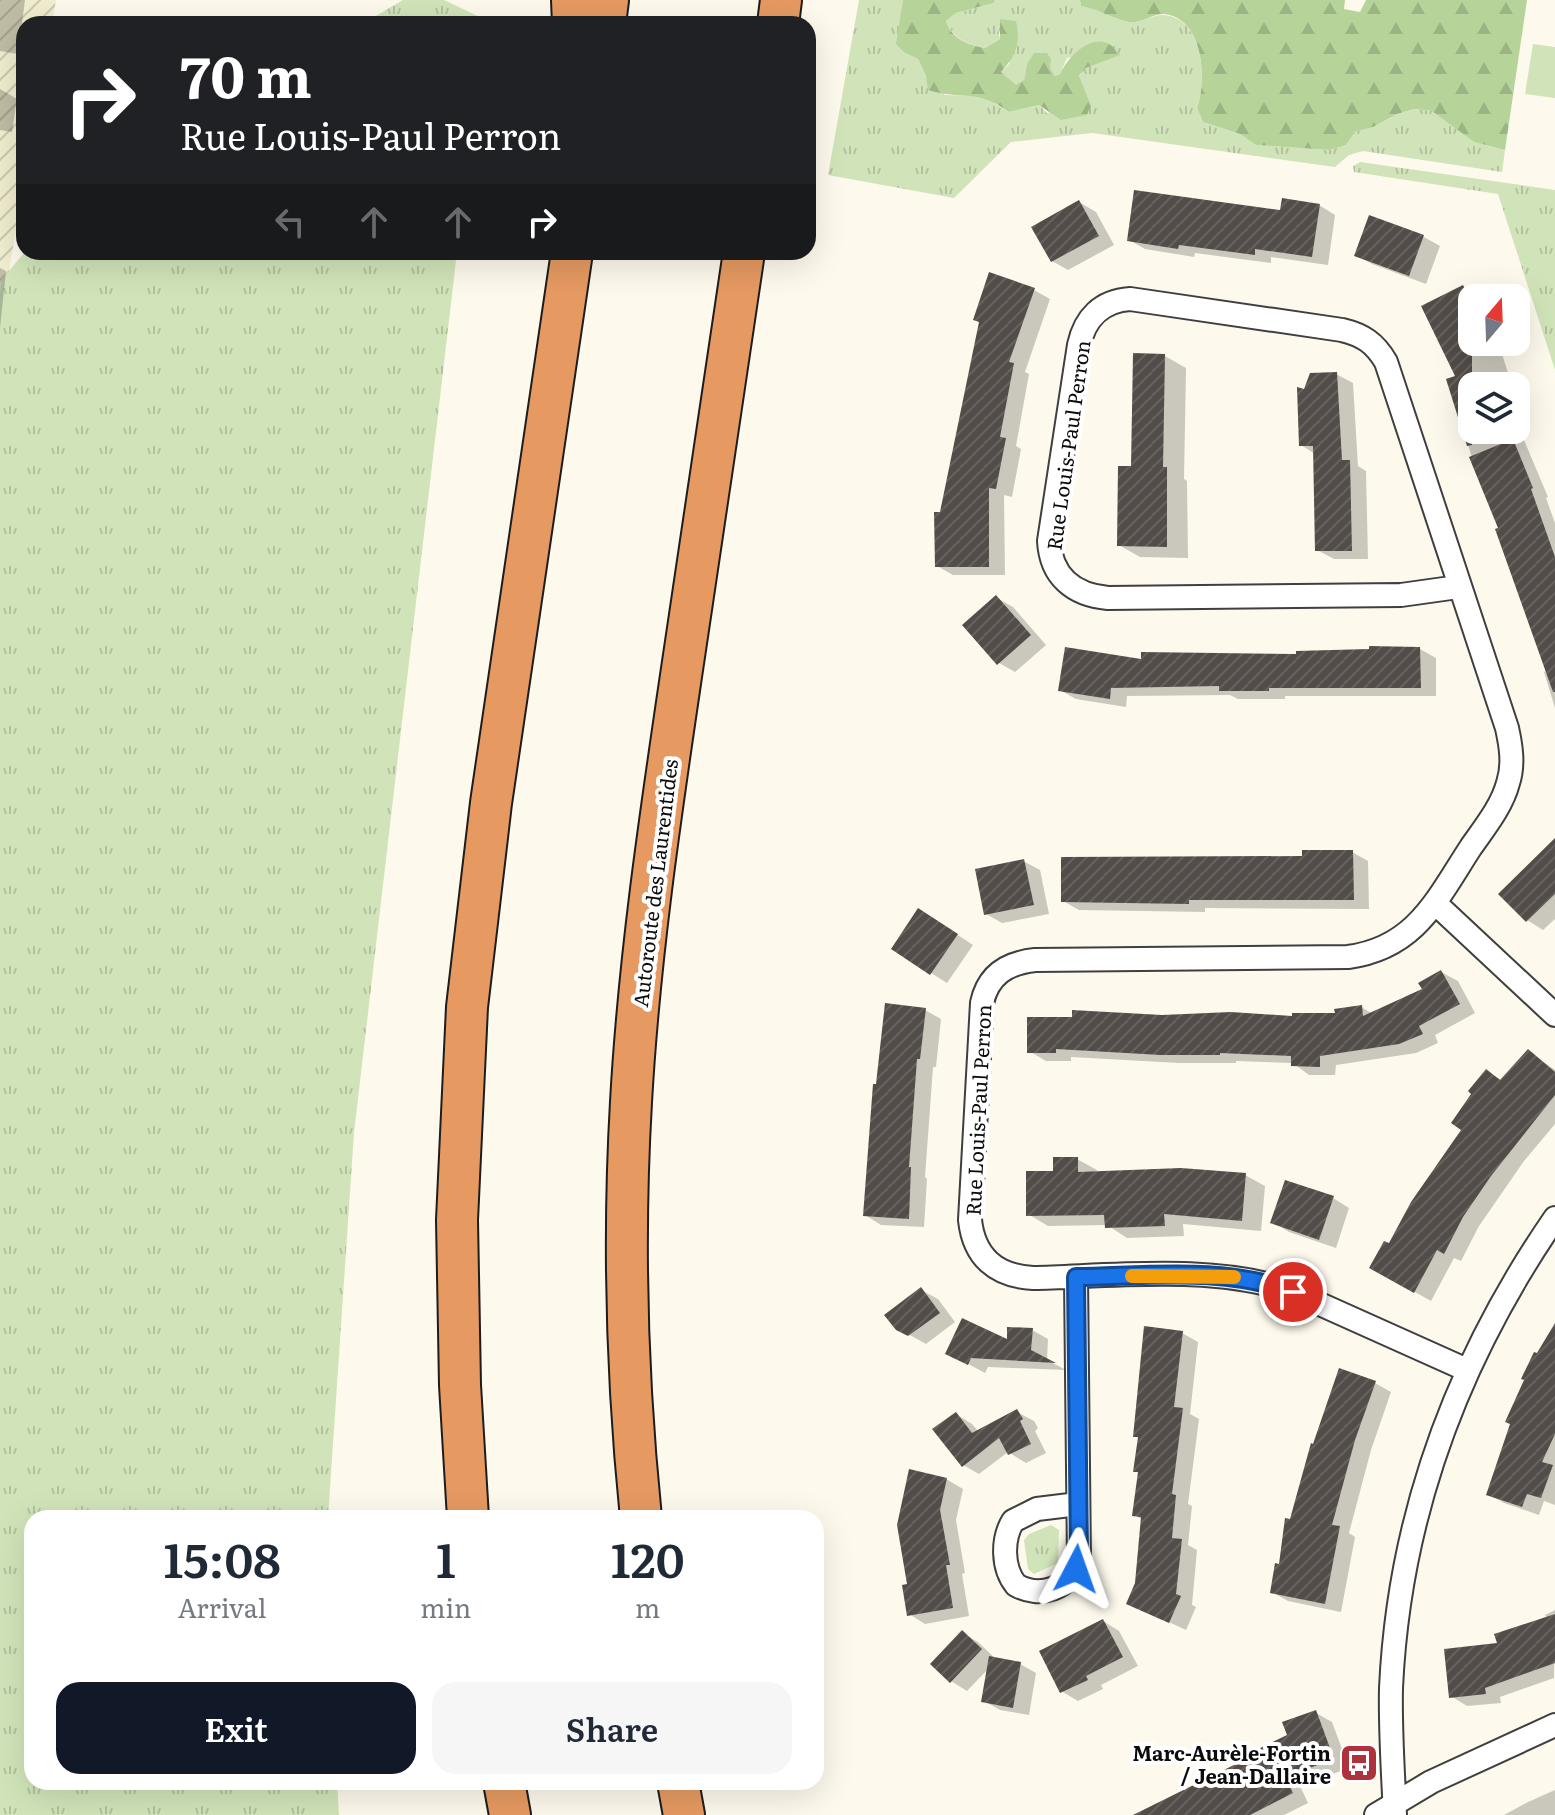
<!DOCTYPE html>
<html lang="en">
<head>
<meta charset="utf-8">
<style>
	body { margin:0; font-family:Literata,serif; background:#f6f6f7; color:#1f2937; height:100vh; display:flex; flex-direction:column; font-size:30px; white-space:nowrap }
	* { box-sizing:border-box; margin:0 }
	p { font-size:26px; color:#747a83 }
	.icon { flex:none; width:44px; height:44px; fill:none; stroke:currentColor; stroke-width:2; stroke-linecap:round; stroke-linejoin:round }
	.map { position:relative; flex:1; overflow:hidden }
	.panel { position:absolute; left:24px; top:1510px; width:800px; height:280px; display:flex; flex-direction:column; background:#fff; border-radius:24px; box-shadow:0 8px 32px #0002 }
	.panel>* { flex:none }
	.top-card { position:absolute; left:16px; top:16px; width:800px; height:244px; border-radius:24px; box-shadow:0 8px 32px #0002; background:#202124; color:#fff; overflow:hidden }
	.needle { width:52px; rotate:19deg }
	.controls { position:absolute; left:1458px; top:284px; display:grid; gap:16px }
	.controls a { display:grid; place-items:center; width:72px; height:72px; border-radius:16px; background:#fff; box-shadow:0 8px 32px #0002; font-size:40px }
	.pin { position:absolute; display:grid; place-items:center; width:68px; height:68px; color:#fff; margin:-34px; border:4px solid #fff; border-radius:50%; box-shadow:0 2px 8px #0007 }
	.me { position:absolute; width:88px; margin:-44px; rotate:4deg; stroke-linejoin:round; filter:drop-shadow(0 0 6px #0008) }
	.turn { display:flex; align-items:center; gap:28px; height:168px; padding:0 32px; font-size:36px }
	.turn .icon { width:104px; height:104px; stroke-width:2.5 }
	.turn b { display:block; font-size:56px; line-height:68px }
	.lanes { display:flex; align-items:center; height:76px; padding:0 32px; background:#0003; justify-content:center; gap:40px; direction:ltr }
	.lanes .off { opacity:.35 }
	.eta { display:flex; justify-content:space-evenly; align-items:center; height:136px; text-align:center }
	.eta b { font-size:48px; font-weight:600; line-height:56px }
	.cta { display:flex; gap:16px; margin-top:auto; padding:16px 32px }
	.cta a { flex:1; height:92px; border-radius:24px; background:#111827; color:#fff; font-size:32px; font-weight:600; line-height:92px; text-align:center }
	.cta a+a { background:#f6f6f7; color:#1f2937 }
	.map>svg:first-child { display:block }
	.farmland { fill:url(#farmland-furrows) }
	.grass { fill:url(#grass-tufts) }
	.forest { fill:url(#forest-firs) }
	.park { fill:#d1e4b9 }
	.shadow { fill:#0003 }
	.building { fill:url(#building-hatch) }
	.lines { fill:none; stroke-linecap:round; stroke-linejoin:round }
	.minor-casing { stroke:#3f3f3f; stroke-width:26 }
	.motorway-casing { stroke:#1d1d1d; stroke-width:44 }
	.minor { stroke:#fff; stroke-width:22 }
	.motorway { stroke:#e69a61; stroke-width:40 }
	.route-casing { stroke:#114b97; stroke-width:20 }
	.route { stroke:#1a73e8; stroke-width:14 }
	.slow { stroke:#f59e0b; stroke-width:14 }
	.labels { text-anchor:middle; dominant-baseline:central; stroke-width:8; stroke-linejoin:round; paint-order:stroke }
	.street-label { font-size:20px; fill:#0c0c0c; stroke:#fff }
	.poi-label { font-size:20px; font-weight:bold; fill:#0c0c0c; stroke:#fff; text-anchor:end }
</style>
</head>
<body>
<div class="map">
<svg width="1555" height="1815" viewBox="0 0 1555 1815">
	<defs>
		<pattern id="farmland-furrows" width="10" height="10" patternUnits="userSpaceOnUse" patternTransform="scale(2)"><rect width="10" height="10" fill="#f1edcf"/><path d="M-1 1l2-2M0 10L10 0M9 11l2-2" fill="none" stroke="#cdcab1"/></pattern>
		<pattern id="grass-tufts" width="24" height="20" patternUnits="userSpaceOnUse" patternTransform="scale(2)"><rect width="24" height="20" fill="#d1e4b9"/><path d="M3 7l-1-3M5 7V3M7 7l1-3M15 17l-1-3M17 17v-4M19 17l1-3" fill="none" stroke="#b2c29e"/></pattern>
		<pattern id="forest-firs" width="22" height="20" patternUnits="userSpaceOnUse" patternTransform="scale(2)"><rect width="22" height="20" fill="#b6d39a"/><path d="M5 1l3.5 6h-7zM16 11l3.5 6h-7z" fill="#9bb484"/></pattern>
		<pattern id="building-hatch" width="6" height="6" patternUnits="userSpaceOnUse" patternTransform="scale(2)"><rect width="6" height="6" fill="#534d49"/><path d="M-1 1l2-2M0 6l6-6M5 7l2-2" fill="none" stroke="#67625f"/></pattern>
	</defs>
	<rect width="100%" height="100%" fill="#fdf9ec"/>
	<path class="farmland" d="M0 0H56L52 24H24V184L0 322Z"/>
	<path class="grass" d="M403 0H444L484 19 483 24H362Z
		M859 0H903L900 27 905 53 918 59 926 76 945 95 982 96 1009 112 1039 105 1047 113 1091 105 1079 77 1086 68 1120 54 1067 58 1060 74 1055 76 1050 68 1027 64 1024 80 1016 86 1001 72 1010 63 998 27 1000 39 985 48C968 45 952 38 946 21L956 13 994 3 995 0H1080L1081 6C1097 9 1112 18 1128 22 1140 24 1152 14 1164 15 1204 18 1207 80 1197 108L1203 122 1240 134 1256 145 1330 150 1346 145 1355 132 1373 127 1397 114 1414 109 1433 111 1474 142 1505 150 1502 172 1363 151 1349 155 1335 167 1092 133 1011 142 954 198 828 175Z
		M1360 162 1555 190V370L1498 194 1354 172 1353 166Z
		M25 252H457L354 1133 328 1518H32V1782H337L339 1815H0V293L2 279Z
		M1051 1525 1059 1530 1058 1563 1034 1574 1028 1569 1024 1540 1029 1534Z"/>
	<path class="forest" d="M903 0H995L994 3 956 13 946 21C952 39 968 45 985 48L1000 39V19L1016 21C1021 43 1016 56 1001 72L1016 85 1024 80 1027 64 1034 53H1047L1051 59 1050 68 1055 76 1060 74C1071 51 1101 25 1120 55L1086 68 1079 76 1091 105 1087 115 1061 120 1039 105 1009 112C974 87 963 101 928 90L926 76 918 59 905 53 896 44Z
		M1080 0H1345L1344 9 1360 12 1366 0H1527L1505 150 1474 142 1432 111 1414 109 1397 114 1373 127 1355 132 1346 145 1330 150 1256 145 1240 134 1203 122 1197 108C1207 80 1204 18 1164 14 1152 14 1140 24 1128 22 1112 18 1097 9 1081 6Z"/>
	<path class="park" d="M1533 44 1555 47V98L1525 94Z"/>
	<path class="shadow" d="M0 0H25L18 54 0 51Z
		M0 89 17 99 12 132 0 130Z
		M1079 202 1096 212 1114 245 1068 270 1052 261Z
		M1319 205 1335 215 1328 265 1271 257V263L1195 253 1194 257 1145 249 1129 240Z
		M1370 218 1424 237 1440 246 1426 284 1372 264 1356 255Z
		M0 268 6 271 0 328Z
		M1463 288 1480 298H1472V342H1502L1499 344 1512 386H1472V430H1516V399L1524 426 1519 428 1548 497 1546 498 1555 523V708L1544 672 1547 671 1501 529 1474 465 1449 380 1458 377Z
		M1034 290 1050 299 1025 372 1029 374 1016 446 1021 449 1012 497 1004 495 1005 575H953L937 566 942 514Z
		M1165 356 1186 368 1184 479 1187 481 1188 558 1140 557 1119 545 1133 468Z
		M1336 374 1353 383 1358 466 1366 471 1368 559H1334L1317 550 1315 454 1301 445Z
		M997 598 1013 607 1046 645 1015 672 999 663Z
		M1420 649 1436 658V696H1285V699H1238L1230 695 1127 696 1126 707 1076 699 1060 690 1298 656Z
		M1555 839V919L1543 930 1527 920Z
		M1352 852 1368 861 1369 909 1205 908V912L1079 910 1063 901Z
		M1023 861 1040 870 1049 914 1002 923 986 914Z
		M935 920 973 945 947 983 931 973Z
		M1441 972 1458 981 1475 1013 1435 1035 1438 1043 1416 1053 1336 1065 1335 1075H1309L1293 1063 1236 1061V1063H1179L1071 1057V1061H1046L1029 1051 1162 1017 1294 1018 1337 1015 1361 1007 1373 1014 1424 990Z
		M925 1010 941 1019 936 1067H933L925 1177 927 1179 924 1227 881 1225 865 1215 878 1086Z
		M1528 1051 1555 1070V1124L1524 1161 1479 1226 1461 1261 1454 1258 1431 1301 1372 1268 1390 1246 1464 1130 1487 1072 1503 1081Z
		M1077 1159 1097 1170V1173L1245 1175 1265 1186 1261 1231 1183 1224 1184 1236 1127 1238 1107 1225 1048 1226 1028 1214 1055 1173Z
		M1287 1182 1333 1198 1349 1208 1336 1248 1289 1232 1273 1222Z
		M921 1290 938 1299 955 1322 926 1344 897 1328Z
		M1555 1327V1505L1544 1501 1539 1515 1504 1503 1488 1494 1537 1356Z
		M1032 1330 1048 1339 1047 1360 1066 1370 988 1367 985 1373 950 1354 1008 1342Z
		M1182 1333 1198 1342 1190 1414 1199 1419 1188 1504 1192 1506 1188 1545 1197 1550 1192 1605 1196 1607 1186 1630 1128 1603 1137 1584 1143 1520 1134 1515 1139 1473 1135 1471 1140 1438 1135 1436Z
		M1375 1383 1391 1392 1371 1450 1349 1533 1355 1537 1341 1612 1288 1601 1272 1592 1281 1566Z
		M1017 1412 1034 1421 1038 1428 1035 1431 1046 1453 1026 1463 1008 1452 979 1474 963 1465 956 1414 972 1424 979 1432Z
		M946 1479 963 1489 956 1520 965 1573 962 1574 969 1616 925 1624 909 1614V1585Z
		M1555 1610 1554 1678 1500 1697 1501 1703 1467 1706 1451 1696 1500 1645 1547 1618 1545 1615Z
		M1103 1621 1119 1631 1138 1666 1101 1685 1103 1689 1078 1701 1061 1691Z
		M962 1633 978 1642 997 1660 1020 1664 1036 1673 1029 1715 1000 1710 984 1701 990 1667 967 1691 951 1681Z
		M1316 1713 1332 1722 1349 1768 1300 1786 1308 1803 1284 1815H1137L1195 1788 1289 1736Z
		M1555 1790V1815H1504L1528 1802Z"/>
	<path class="building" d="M1134 190 1280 210 1282 198 1320 204 1312 257 1255 249V255L1179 245 1178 249 1127 241Z
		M1079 200 1099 236 1051 262 1031 227Z
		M1369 215 1424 235 1409 276 1354 256Z
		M989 272 1035 288 1009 362 1014 363 1000 437 1006 438 996 489 989 488V567H935L934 512H940L979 322 973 320Z
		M1463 285 1472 303V445L1467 446 1446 379 1455 376 1421 306Z
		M1133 353 1165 354 1163 467H1167V547L1117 546 1118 466H1131Z
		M1337 372 1342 460H1350L1352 551H1315L1313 446H1299L1297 387 1304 389 1310 373Z
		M1513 439 1533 488 1531 489 1555 557V692H1553L1495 529 1498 528 1469 457Z
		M996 595 1031 635 997 665 962 625Z
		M1369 646 1420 647 1421 688H1269V691H1219V686L1111 688 1110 699 1058 691 1065 647 1141 659V652L1296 654V651L1369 649Z
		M1555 838V894L1526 922 1498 894Z
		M1302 850H1353L1354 900H1189V904L1061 902V857L1302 856Z
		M1024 859 1034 905 984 915 975 869Z
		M918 908 958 934 930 975 891 949Z
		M1441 970 1460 1004 1419 1026 1423 1034 1399 1044 1320 1056V1067L1291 1066V1056L1220 1053V1055H1161L1056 1049V1053H1027V1017H1072V1010L1162 1015 1231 1012 1292 1016V1013H1335L1334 1009 1362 1005 1363 1016 1422 989 1418 983Z
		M885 1003 926 1008 920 1059H917L909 1167H911L909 1219 863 1216 873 1084H876Z
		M1528 1049 1555 1072V1095L1491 1176 1463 1217 1444 1254 1437 1250 1414 1293 1369 1268 1384 1241 1389 1243 1411 1202 1461 1130 1451 1123 1471 1094 1468 1091 1486 1069 1500 1080Z
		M1053 1157H1078V1172L1181 1168 1246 1173 1242 1221 1164 1214 1165 1226 1105 1228 1104 1215 1026 1216V1171H1053Z
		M1285 1180 1334 1196 1319 1240 1270 1223Z
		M921 1287 940 1313 908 1336 896 1330 884 1315Z
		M962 1318 1007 1339V1327L1033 1328 1031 1350 1056 1363 971 1358 968 1365 945 1354Z
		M1555 1323V1434L1542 1462 1553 1465 1541 1498 1527 1494 1522 1507 1486 1495 1510 1424 1505 1422 1524 1380 1521 1379 1534 1352 1537 1353Z
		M1144 1326 1183 1331 1174 1407 1183 1408 1172 1494 1176 1495 1172 1538 1182 1539 1176 1594 1181 1596 1169 1623 1126 1604 1135 1583 1141 1517 1132 1516 1138 1472H1133L1138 1437H1133Z
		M1339 1368 1376 1381 1355 1440 1332 1525 1340 1526 1325 1604 1270 1593 1275 1563 1279 1564 1285 1518 1290 1519 1311 1443 1313 1444Z
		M1017 1409 1023 1419 1020 1421 1031 1444 1008 1455 999 1438 962 1467 932 1429 956 1412 972 1433Z
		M909 1469 947 1478 940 1510 950 1565H946L953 1608 907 1616 902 1585 907 1584 897 1525Z
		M1555 1614V1663L1485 1688 1486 1694 1449 1698 1444 1649 1497 1643 1494 1634Z
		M1103 1619 1123 1657 1086 1676 1088 1680 1060 1693 1039 1651Z
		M962 1630 982 1649 950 1683 930 1664Z
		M989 1656 1021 1662 1013 1708 981 1702Z
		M1316 1710 1334 1759 1285 1777 1293 1793 1250 1815H1133L1244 1760 1242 1757 1287 1735 1282 1722Z"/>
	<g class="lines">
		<defs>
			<path id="minor" d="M1458 587 1401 595 1108 598C1073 595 1051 576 1049 541L1079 345C1085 318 1101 301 1130 299L1342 330C1363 335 1375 343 1386 362L1507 728C1511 746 1514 765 1508 783 1502 806 1485 827 1471 847 1437 899 1416 948 1348 957L1035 960C1007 963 988 975 982 1003L970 1220C974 1257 996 1276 1033 1278 1113 1276 1218 1264 1293 1292L1467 1370
				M1435 903 1555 1015
				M1076 1277 1079 1562C1070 1588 1040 1599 1016 1585 1002 1568 1002 1539 1013 1521L1037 1509 1078 1504
				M1376 1815 1431 1782 1555 1725
				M1395 1815C1393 1772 1390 1730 1391 1688 1399 1516 1458 1359 1555 1218"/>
			<path id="motorway" d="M572 0 573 24
				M605 24 608 0
				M778 24 781 0
				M468 1518 460 1385 457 1220 467 1007 491 803 572 252
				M641 1518C627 1381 623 1240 631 1102 639 959 660 818 681 676 702 535 723 393 744 252
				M504 1782 510 1815
				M678 1782 684 1815"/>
		</defs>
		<use href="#minor" class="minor-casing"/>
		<use href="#motorway" class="motorway-casing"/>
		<use href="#minor" class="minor"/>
		<use href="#motorway" class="motorway"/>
	</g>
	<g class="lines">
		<defs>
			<path id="route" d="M1076 1569 1079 1554 1076 1277C1148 1276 1225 1266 1293 1292"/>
		</defs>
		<use href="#route" class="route-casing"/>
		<use href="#route" class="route"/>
		<path class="slow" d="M1132 1276 1234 1277"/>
	</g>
	<defs>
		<symbol id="bus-square" viewBox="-11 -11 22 22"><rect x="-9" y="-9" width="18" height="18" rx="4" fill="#ae313b" stroke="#fff"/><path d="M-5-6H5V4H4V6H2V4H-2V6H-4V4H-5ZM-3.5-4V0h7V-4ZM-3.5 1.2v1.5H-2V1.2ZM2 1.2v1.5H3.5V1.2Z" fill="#fff"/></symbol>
	</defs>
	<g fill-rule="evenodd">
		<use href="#bus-square" x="1337" y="1741" width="44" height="44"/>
	</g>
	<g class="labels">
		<g class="street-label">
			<text transform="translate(1067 445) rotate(-82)">Rue Louis-Paul Perron</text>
			<text transform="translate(654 883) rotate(-83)">Autoroute des Laurentides</text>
			<text transform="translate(977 1110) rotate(-87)">Rue Louis-Paul Perron</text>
		</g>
		<g class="poi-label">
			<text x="1331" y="1752">Marc-Aurèle-Fortin<tspan x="1331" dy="23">/ Jean-Dallaire</tspan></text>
		</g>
	</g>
</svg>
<div class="controls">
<a><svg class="needle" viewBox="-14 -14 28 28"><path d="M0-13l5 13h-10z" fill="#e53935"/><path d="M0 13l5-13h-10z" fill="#747a83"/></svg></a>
<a><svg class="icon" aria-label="layers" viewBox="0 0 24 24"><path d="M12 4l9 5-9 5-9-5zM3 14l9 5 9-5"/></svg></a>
</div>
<div class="pin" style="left:1293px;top:1292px;background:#d93025"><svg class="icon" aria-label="arrive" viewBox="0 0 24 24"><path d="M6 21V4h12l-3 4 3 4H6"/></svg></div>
<svg class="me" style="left:1076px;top:1569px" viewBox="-20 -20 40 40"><path d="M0-17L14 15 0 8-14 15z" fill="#1a73e8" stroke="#fff" stroke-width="4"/></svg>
<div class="top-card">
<div class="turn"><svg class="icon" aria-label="right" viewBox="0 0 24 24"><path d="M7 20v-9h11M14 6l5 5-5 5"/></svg><div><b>70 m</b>Rue Louis-Paul Perron</div></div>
<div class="lanes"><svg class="icon off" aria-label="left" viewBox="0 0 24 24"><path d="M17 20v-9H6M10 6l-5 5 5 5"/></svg><svg class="icon off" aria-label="ahead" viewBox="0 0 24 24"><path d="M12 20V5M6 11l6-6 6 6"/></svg><svg class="icon off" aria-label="ahead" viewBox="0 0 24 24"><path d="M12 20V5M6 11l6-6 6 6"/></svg><svg class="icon" aria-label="right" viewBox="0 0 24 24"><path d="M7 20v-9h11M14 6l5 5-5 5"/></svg></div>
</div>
<section class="panel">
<div class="eta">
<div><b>15:08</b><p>Arrival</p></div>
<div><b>1</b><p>min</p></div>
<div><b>120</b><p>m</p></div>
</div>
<div class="cta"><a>Exit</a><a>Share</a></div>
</section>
</div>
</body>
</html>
